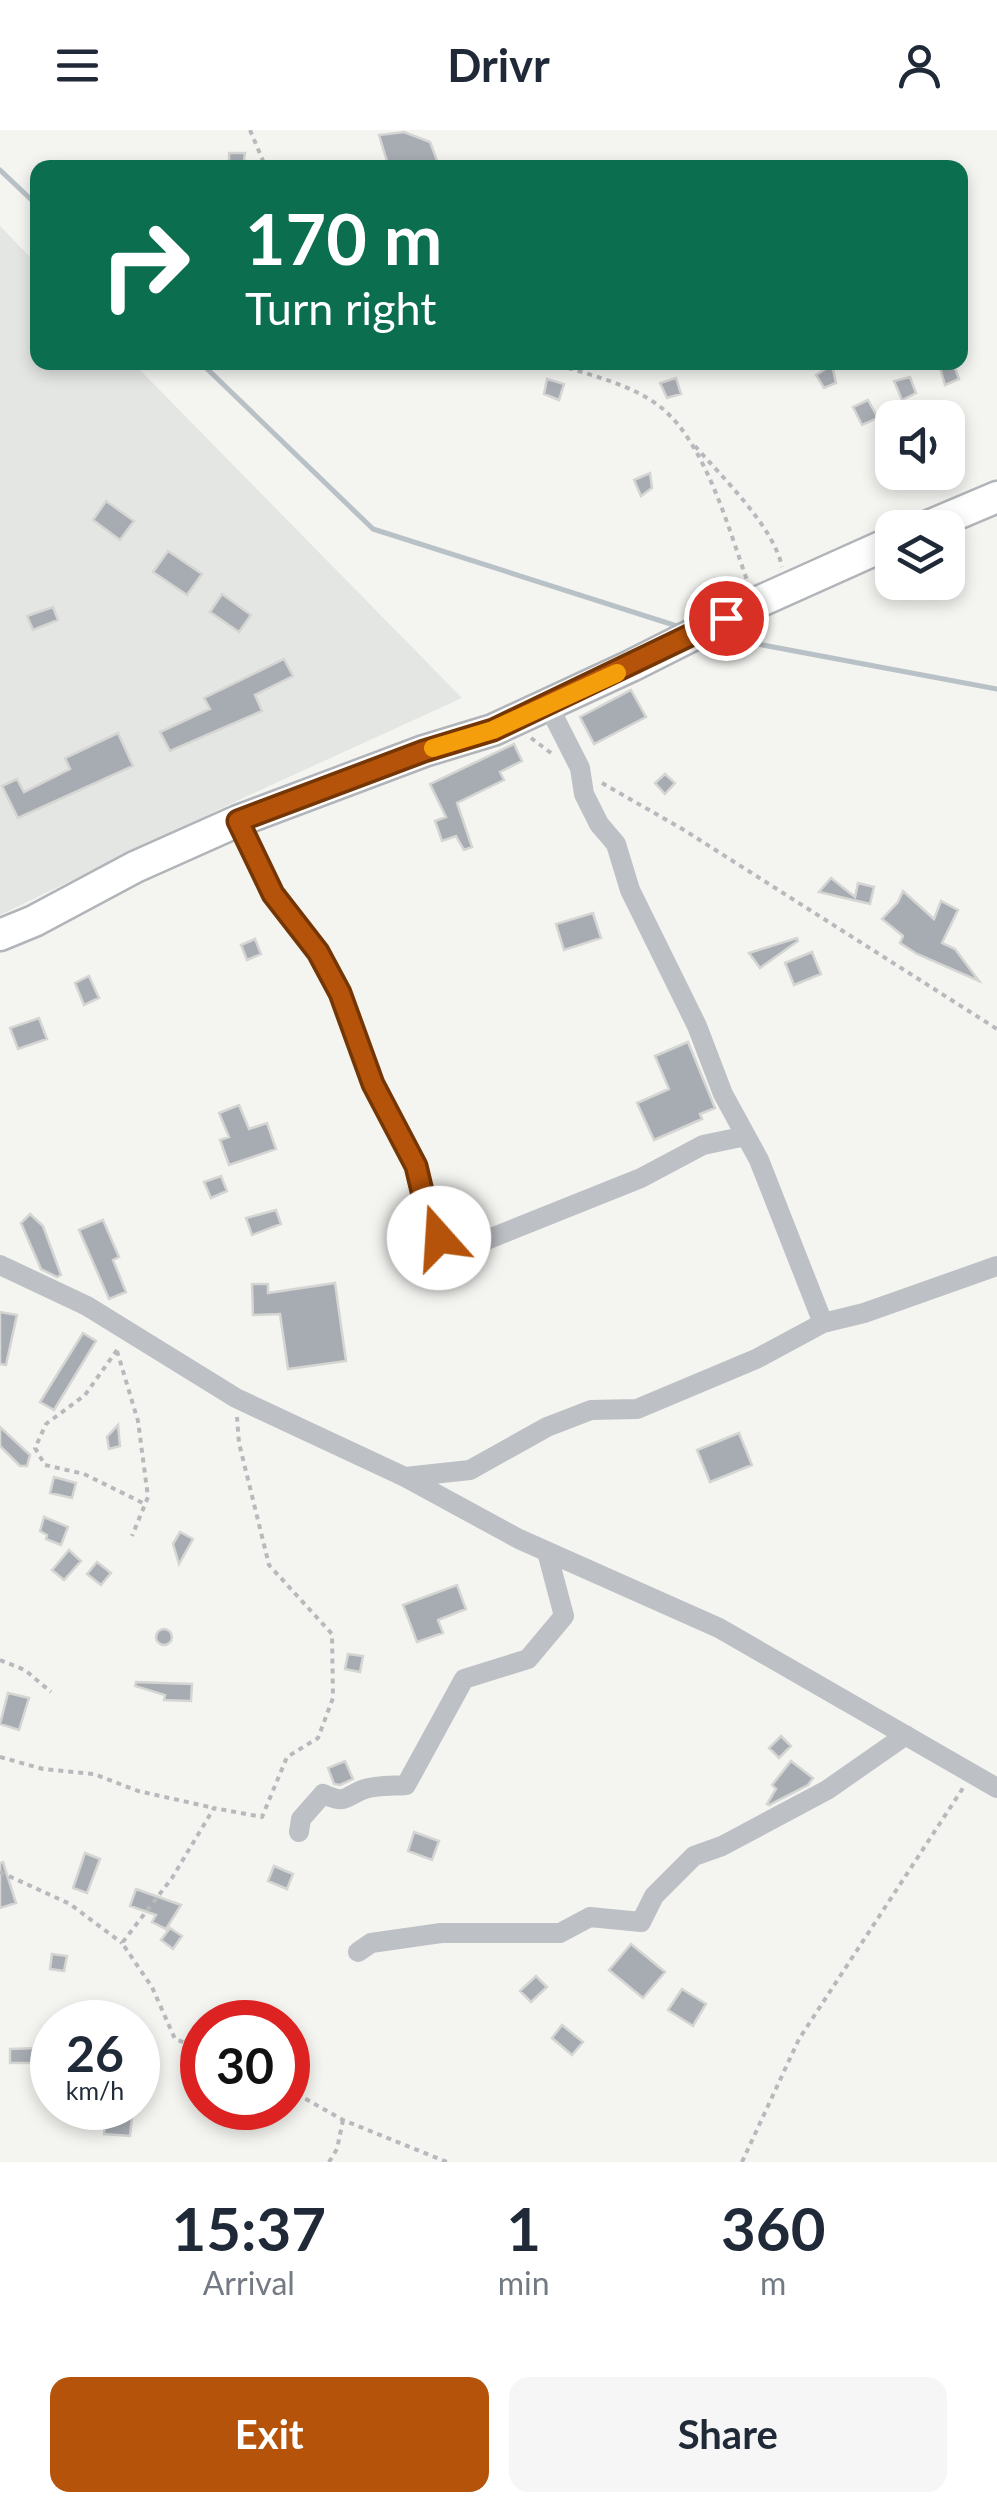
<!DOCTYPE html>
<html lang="en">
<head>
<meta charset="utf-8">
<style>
	body { margin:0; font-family:Lato,sans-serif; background:#f6f6f7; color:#1f2937; height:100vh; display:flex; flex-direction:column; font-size:38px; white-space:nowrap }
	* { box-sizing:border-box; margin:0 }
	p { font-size:32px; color:#747a83 }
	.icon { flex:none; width:55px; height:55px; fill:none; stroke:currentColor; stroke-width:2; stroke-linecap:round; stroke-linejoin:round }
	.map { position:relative; height:2032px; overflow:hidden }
	.details { display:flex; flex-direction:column; background:#fff; flex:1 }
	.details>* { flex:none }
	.guide { position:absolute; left:30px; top:30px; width:938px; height:210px; border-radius:20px; box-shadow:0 5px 15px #0003; background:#0b6e4f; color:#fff; overflow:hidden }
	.tools { position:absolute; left:875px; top:270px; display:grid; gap:20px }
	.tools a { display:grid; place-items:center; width:90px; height:90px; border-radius:20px; background:#fff; box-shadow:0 5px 15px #0003; font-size:50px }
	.speed { position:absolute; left:30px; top:1870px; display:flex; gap:20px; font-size:50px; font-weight:700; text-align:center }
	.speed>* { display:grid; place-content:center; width:130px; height:130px; border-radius:50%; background:#fff; box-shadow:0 5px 15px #0003; line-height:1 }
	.speed small { font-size:25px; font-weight:400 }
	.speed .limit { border:15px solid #d22; background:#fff; color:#111 }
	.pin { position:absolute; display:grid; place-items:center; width:85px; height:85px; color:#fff; margin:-42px; border:5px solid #fff; border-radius:50%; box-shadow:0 2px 10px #0007 }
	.me { position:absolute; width:110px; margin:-55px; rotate:341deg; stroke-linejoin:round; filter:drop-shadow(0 0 8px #0008) }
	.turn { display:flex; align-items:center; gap:35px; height:210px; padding:0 50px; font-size:45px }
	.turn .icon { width:130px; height:130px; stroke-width:2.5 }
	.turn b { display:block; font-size:70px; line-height:85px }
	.eta { display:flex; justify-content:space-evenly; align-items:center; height:170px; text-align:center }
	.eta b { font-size:60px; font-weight:700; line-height:70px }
	.action { display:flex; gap:20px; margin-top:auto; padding:20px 50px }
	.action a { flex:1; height:115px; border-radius:20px; background:#b45309; color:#fff; font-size:40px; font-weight:700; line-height:115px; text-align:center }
	.action a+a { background:#f6f6f7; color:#1f2937 }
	header { display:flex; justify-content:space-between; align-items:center; height:130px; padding:0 50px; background:#fff; font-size:45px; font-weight:700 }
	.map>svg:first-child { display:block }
	.built { fill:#e4e6e4 }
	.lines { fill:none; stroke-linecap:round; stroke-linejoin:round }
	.stream { stroke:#b8c1c6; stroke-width:5 }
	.building { fill:#a6acb2; stroke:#d5d5d3; stroke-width:2.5 }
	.primary-casing { stroke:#b1b4b8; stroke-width:35 }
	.path { stroke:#b7b9bc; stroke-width:4; stroke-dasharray:5 5; stroke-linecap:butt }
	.street { stroke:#bdc0c4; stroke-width:20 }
	.primary { stroke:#fff; stroke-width:30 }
	.route-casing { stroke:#753606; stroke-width:25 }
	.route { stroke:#b45309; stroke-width:18 }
	.slow { stroke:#f59e0b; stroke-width:18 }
</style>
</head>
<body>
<header><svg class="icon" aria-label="menu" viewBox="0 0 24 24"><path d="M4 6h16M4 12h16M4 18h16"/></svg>Drivr<svg class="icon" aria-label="person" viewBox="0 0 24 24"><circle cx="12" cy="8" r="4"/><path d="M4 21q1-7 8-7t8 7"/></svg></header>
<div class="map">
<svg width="997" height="2032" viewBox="0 0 997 2032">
	<rect width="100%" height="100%" fill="#f4f4f1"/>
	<path class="built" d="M0 96 37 134 38 232 133 233 462 568 245 667 0 785Z"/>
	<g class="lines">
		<path class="stream" d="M0 40 38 76
			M200 232 373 399 680 497
			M715 506 997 559"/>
	</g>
	<path class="building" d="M404 2 430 12 438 33 426 38H389L379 5Z
		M229 23H245L243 38H229Z
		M953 232 959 249 945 255 940 238Z
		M832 235 836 253 824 258 816 245Z
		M910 247 916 263 902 270 894 251Z
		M676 248 681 264 667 268 660 253Z
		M547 249 564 254 559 270 544 264Z
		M868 270 878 288 862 295 853 277Z
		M650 343 652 358 641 366 634 350Z
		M106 371 134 391 120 410 93 390Z
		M168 421 202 444 187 465 153 442Z
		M222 464 251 485 239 502 210 482Z
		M53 477 58 490 33 500 27 486Z
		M284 529 293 546 255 565 262 581 170 621 160 602 210 579 204 568Z
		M631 560 646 587 594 614 580 587Z
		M118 603 133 636 18 688 2 656 17 649 24 662 70 639 65 628Z
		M514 614 522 631 500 642 504 650 457 673 472 717 464 720 456 706 442 711 435 691 446 687 430 654Z
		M665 644 675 653 665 664 655 653Z
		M831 748 855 767 858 753 874 757 870 774 819 762Z
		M903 761 934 789 941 771 958 780 942 813 955 819 979 851 917 824 900 813 903 806 882 789 898 772Z
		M593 783 601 808 564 820 556 794Z
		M797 808 798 811 760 838 749 823Z
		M255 809 261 824 247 830 241 815Z
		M812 822 821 844 794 855 785 833Z
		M89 846 99 868 84 875 75 853Z
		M39 888 47 909 18 919 10 898Z
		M688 912 715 978 700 984 702 989 654 1010 637 973 669 959 655 926Z
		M239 975 249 999 267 993 276 1019 229 1035 220 1010 229 1007 219 983Z
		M221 1046 227 1061 211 1068 204 1052Z
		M276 1080 281 1094 252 1105 246 1088Z
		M30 1084 43 1096 61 1145 57 1147 41 1139 21 1093Z
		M103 1090 119 1127 113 1130 126 1162 109 1169 79 1100Z
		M335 1153 346 1231 288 1239 280 1184 253 1185 252 1154H268V1163Z
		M0 1182 17 1185 6 1235 0 1234Z
		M83 1203 96 1211 54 1280 40 1272Z
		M118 1295 120 1316 109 1319 107 1307Z
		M0 1297 30 1325 27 1336H20L0 1316Z
		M739 1303 752 1335 710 1352 697 1320Z
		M54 1347 76 1353 72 1368 50 1363Z
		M44 1387 68 1397 61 1415 46 1409 47 1405 40 1401Z
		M180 1402 193 1409 179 1434 173 1414Z
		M69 1420 81 1431 64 1450 52 1440Z
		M97 1432 111 1443 101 1455 87 1444Z
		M457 1455 466 1479 438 1490 443 1503 417 1512 403 1475Z
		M156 1507a8 8 0 1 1 16 0a8 8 0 1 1-16 0Z
		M348 1524 363 1526 360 1542 345 1539Z
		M136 1552 192 1554 191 1571 164 1570 165 1565 135 1556Z
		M8 1563 29 1568 19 1600 0 1594Z
		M781 1606 791 1616 779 1628 769 1618Z
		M345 1631 353 1649 340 1655 334 1654 328 1638Z
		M791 1631 813 1648 808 1655 769 1675 767 1674 776 1659 772 1655Z
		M414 1702 439 1711 432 1730 408 1721Z
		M85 1723 100 1729 87 1763 73 1758Z
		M3 1732 16 1773 0 1778V1733Z
		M274 1736 293 1744 287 1759 268 1751Z
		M136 1759 181 1775 166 1799 152 1792 156 1785 130 1776Z
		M170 1798 182 1806 173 1819 161 1810Z
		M631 1814 665 1842 643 1868 609 1840Z
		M52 1824 67 1826 64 1841 50 1839Z
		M536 1846 547 1857 531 1872 520 1861Z
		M682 1859 706 1874 693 1896 668 1880Z
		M562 1895 583 1912 572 1925 552 1908Z
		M38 1918V1933H10V1919Z
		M106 1985 132 1988 130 2006 104 2004Z"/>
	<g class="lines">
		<defs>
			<path id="primary" d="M924 398 997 367
				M0 805 34 791 135 737 238 691 424 621 493 600 631 536 756 473 892 412"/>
		</defs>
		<use href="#primary" class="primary-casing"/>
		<path class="path" d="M250 0 266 38
			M549 232C586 244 633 254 663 279 706 316 728 397 747 450
			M695 316C722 347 774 397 782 437
			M531 608 551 623
			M602 653 684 700 997 899
			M117 1220 85 1265 46 1294 35 1318 45 1335 84 1344 145 1374
			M117 1221 138 1291 148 1367 132 1406
			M0 1530 25 1540 51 1562
			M0 1627 43 1639 94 1644 138 1661 214 1678
			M0 1742 70 1774 122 1813
			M202 1919 175 1909 152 1857 122 1813 172 1748 214 1678 262 1687 287 1627 318 1608 333 1568 332 1504 269 1435 239 1313 237 1287
			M288 1959 343 1990 447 2032
			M329 2032 337 2019 343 1990
			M742 2032 799 1909 963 1658"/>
		<path class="street" d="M548 575 580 638 584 664 599 694 616 714 630 760 697 896 723 964 759 1030 823 1193
			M238 691 273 764 318 822 340 863 373 954 416 1036 429 1086 439 1108 454 1123 641 1048 703 1015 746 1006
			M0 1135 87 1176 236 1268 405 1347 519 1409 719 1498 997 1658
			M405 1347 470 1340 547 1297 591 1280 637 1279 756 1229 823 1193 864 1183 997 1136
			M299 1702 301 1689 323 1664C346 1674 343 1668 362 1660 374 1655 393 1656 406 1655L464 1549 528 1529 564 1486 547 1422
			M358 1822 371 1813 441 1803H560L590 1787 641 1792 654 1766 694 1726 722 1716 827 1660 906 1605"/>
		<use href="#primary" class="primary"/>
	</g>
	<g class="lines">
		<defs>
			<path id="route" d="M439 1108 428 1086 416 1036 373 954 340 863 318 822 273 764 238 691 424 621 493 600 726 488"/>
		</defs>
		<use href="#route" class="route-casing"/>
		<use href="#route" class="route"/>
		<path class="slow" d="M433 618 493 600 617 543"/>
	</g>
</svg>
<div class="tools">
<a><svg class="icon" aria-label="sound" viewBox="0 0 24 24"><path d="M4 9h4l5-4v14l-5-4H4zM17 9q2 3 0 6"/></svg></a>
<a><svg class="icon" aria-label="layers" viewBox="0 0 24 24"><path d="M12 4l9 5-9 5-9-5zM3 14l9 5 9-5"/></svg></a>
</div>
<div class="speed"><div>26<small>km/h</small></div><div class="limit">30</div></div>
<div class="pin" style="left:726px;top:488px;background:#d93025"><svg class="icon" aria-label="arrive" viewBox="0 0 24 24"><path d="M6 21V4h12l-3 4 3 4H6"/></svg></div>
<svg class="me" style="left:439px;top:1108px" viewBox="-20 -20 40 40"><circle r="19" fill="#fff"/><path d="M0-13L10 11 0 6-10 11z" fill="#b45309"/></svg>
<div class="guide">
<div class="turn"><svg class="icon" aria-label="right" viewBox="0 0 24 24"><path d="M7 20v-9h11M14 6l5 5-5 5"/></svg><div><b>170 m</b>Turn right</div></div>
</div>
</div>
<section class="details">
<div class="eta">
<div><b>15:37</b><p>Arrival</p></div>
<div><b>1</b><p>min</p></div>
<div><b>360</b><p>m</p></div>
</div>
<div class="action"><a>Exit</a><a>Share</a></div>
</section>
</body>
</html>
